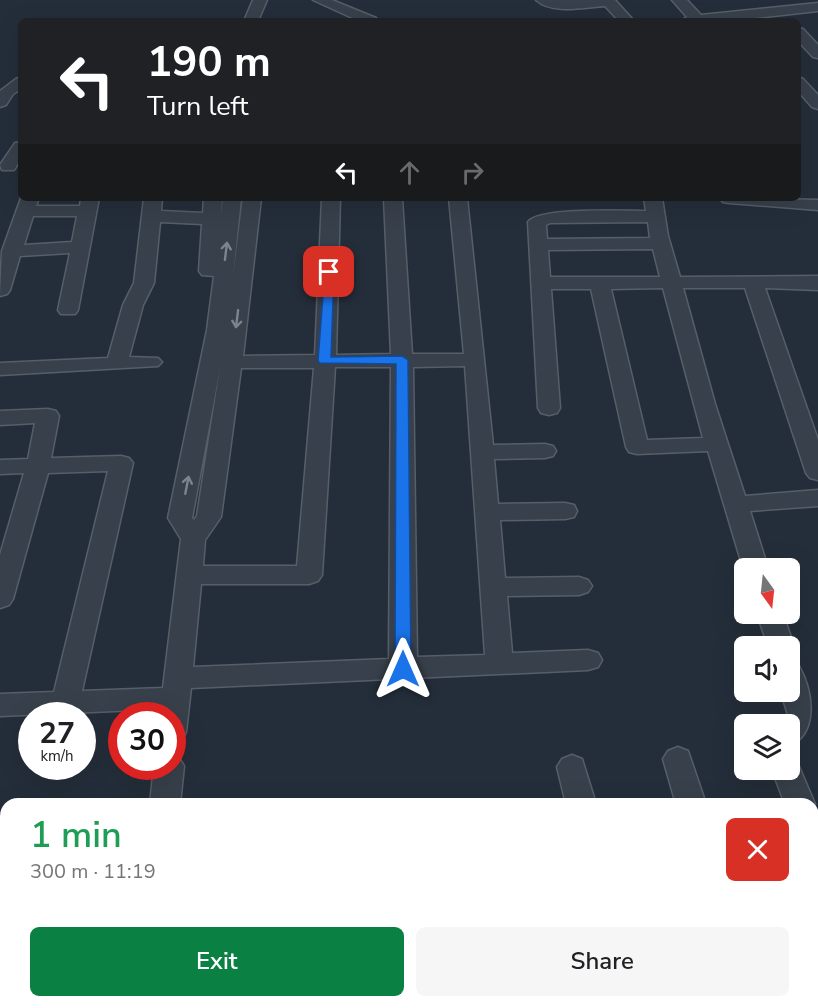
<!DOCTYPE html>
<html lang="en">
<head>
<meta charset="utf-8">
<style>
	body { margin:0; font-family:"Nunito Sans",sans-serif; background:#f6f6f6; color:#202124; height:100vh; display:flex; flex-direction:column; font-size:22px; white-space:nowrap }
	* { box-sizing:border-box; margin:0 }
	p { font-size:20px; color:#757577 }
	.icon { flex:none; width:33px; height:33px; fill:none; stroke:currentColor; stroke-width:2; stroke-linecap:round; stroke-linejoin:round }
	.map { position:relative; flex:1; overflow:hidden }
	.panel { position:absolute; left:0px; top:798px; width:819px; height:210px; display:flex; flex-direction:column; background:#fff; border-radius:18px 18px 0 0; box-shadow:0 6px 24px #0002 }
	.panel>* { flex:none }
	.banner { position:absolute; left:18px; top:18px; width:783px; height:183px; border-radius:9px; box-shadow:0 6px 24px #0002; background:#202124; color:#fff; overflow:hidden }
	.needle { width:39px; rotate:165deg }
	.tools { position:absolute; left:734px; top:558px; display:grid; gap:12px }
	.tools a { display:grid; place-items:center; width:66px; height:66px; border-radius:9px; background:#fff; box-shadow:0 6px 24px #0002; font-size:30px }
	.speed { position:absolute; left:18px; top:702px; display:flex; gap:12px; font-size:30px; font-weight:700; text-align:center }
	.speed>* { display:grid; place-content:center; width:78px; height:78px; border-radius:50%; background:#fff; box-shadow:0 6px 24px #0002; line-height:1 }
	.speed small { font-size:15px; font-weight:400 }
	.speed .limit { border:9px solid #d22; background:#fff; color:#111 }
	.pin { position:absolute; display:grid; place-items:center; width:51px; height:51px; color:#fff; margin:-26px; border-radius:12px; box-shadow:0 3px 9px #0006 }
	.me { position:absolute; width:66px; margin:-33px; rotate:0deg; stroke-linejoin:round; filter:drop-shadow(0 0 4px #0008) }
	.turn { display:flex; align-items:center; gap:21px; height:126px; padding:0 30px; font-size:27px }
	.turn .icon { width:78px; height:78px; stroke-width:2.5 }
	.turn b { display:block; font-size:42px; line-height:51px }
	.lanes { display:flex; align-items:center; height:57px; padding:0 30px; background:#0003; justify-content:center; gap:30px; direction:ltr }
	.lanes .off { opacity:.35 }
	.round { display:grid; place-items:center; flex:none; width:63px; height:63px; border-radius:9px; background:#f6f6f6 }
	.summary { display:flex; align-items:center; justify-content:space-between; height:102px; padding:0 30px }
	h1 { font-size:36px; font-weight:600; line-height:45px; color:#1e9e55 }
	.button { display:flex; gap:12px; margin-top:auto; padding:12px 30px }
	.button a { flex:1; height:69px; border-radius:9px; background:#0b8043; color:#fff; font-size:24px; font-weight:600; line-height:69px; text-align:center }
	.button a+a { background:#f6f6f6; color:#202124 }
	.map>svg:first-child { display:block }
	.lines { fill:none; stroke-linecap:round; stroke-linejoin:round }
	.minor-casing { stroke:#565e69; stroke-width:3 }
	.minor { fill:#38404b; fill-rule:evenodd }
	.oneway { stroke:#7c848f }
	.route { fill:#1a73e8; stroke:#114b97; stroke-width:1.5 }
</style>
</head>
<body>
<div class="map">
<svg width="818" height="1008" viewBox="0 0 818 1008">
	<rect width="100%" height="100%" fill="#242e3a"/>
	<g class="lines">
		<defs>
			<path id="minor" d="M253 0H267L258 21H244Z
				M313 0H332L376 18 378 21H359Z
				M536 0H615L634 21H619L605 6C586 7 552 15 536 0Z
				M672 0H687L701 15 818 3V11L727 21H681L687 17Z
				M798 28 803 29 818 45V58L813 57 798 41Z
				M21 77V89L13 94 6 105 0 107V91L16 79Z
				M798 77 803 79 818 95V109L812 107 798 91Z
				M21 142C21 154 21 160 14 170H2L0 165 15 143Z
				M21 198H39L36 206H80L81 198H99L78 310 75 314H61L58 310 70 253 20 256 10 290 7 294 0 296 2 251ZM33 216H77L72 242 24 245Z
				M144 198H162L161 211 203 213 204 198H222L221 215 223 198H241L233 276 243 198H261L243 356 315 355 322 198H340L336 355 391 354 384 198H402L412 354H464L449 198H467L493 445 545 444 553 446 556 451 553 456 545 458 494 459 498 504 565 503 574 505 577 511 574 517 565 519 500 520 505 578 579 577 588 580 592 586 588 592 579 595 507 596 512 653 588 650 598 653 602 660 598 667 588 670 191 688 186 732 182 740 172 743V716H160V709L0 716V694L54 692 108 471 48 473 13 599 9 605 0 608V555L24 473 0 474V460L28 459 35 423 0 425V411L48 409 56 411 59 416 51 458 121 456 129 458 133 463 82 691 163 688 181 539 168 518 207 330 214 276 202 275 199 271 202 224 160 222 154 283 143 305 129 357 158 358 162 362 158 366 0 375V363L108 358 123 305 134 283ZM465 366 485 655 417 657 413 367ZM335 367H391L389 659 193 667 201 584H309L318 581 322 575ZM220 368 197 516 194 520 192 518ZM241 368H314L297 566H203L205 540 221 517Z
				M644 198H662L668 236 680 277 818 276V290L765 288 818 440V480L810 478 806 473 745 288H683L715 404 745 496 818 490V506L750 511 768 568H743L708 451 637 454 629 452 626 447 591 289H551L560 408 557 413 549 415 541 413 538 408 528 222C539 207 625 211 646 211ZM648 222 650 238 547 239 546 225 550 223ZM653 249 660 277H550L548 250ZM663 288 703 438 647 440 611 289Z
				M720 198 818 200V210L729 203 723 202Z
				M757 614H783L794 646 791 653 789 646H768Z
				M789 663 799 666C814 693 818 734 789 746V724H781L788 715 781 692H789Z
				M678 747 688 751 706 804H676L663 759 668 751Z
				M572 755 582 759 596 804H566L557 767 562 759Z
				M172 756 179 758 184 766 180 804H150L154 766H172Z
				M789 759 797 762 815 804 813 808V804H785L772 770H789Z
				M0 823H6V849H0Z
				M813 824 818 826V863L813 861Z
				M813 938H818V968H813Z
				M127 1002H161L160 1008H126Z
				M485 1002H519L520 1008H486Z
				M610 1002H644V1008H610Z
				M732 1002H766L768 1008H734Z"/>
		</defs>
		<use href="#minor" class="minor-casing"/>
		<use href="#minor" class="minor"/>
	</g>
	<defs><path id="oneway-shaft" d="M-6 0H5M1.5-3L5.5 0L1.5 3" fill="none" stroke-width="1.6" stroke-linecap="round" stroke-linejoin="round" transform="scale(1.5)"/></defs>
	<g class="oneway">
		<use href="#oneway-shaft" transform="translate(226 251) rotate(-83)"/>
		<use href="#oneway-shaft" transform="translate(237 319) rotate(97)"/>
		<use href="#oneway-shaft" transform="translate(187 485) rotate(-79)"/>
	</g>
	<path class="route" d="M325 269H333L334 272 331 357 402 356 408 360 411 669 409 673H398L395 669 396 364 320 363 318 361Z"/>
</svg>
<div class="tools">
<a><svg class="needle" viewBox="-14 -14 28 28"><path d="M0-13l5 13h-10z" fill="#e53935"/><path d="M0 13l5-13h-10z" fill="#757577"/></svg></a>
<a><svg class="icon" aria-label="sound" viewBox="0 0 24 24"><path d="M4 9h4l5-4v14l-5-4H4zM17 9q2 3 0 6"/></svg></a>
<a><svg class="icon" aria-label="layers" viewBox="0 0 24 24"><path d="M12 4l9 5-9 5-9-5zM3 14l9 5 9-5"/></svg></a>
</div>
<div class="speed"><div>27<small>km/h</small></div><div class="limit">30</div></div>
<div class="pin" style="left:329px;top:272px;background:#d93025"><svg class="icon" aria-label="arrive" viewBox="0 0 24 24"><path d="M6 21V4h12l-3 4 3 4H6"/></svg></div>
<svg class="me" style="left:403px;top:669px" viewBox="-20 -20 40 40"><path d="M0-17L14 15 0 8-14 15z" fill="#1a73e8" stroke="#fff" stroke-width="4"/></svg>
<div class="banner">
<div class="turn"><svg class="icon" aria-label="left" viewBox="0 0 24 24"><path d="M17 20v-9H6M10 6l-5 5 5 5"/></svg><div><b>190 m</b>Turn left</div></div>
<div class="lanes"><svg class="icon" aria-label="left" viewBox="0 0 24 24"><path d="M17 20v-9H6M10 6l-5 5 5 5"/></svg><svg class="icon off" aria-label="ahead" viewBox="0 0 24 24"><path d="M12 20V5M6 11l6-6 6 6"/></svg><svg class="icon off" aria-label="right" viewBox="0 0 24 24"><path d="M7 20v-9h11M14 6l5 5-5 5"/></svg></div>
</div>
<section class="panel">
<div class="summary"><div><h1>1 min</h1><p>300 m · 11:19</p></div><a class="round" style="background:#d93025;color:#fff"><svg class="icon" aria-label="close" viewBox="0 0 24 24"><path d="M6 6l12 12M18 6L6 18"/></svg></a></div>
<div class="button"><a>Exit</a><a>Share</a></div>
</section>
</div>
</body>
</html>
